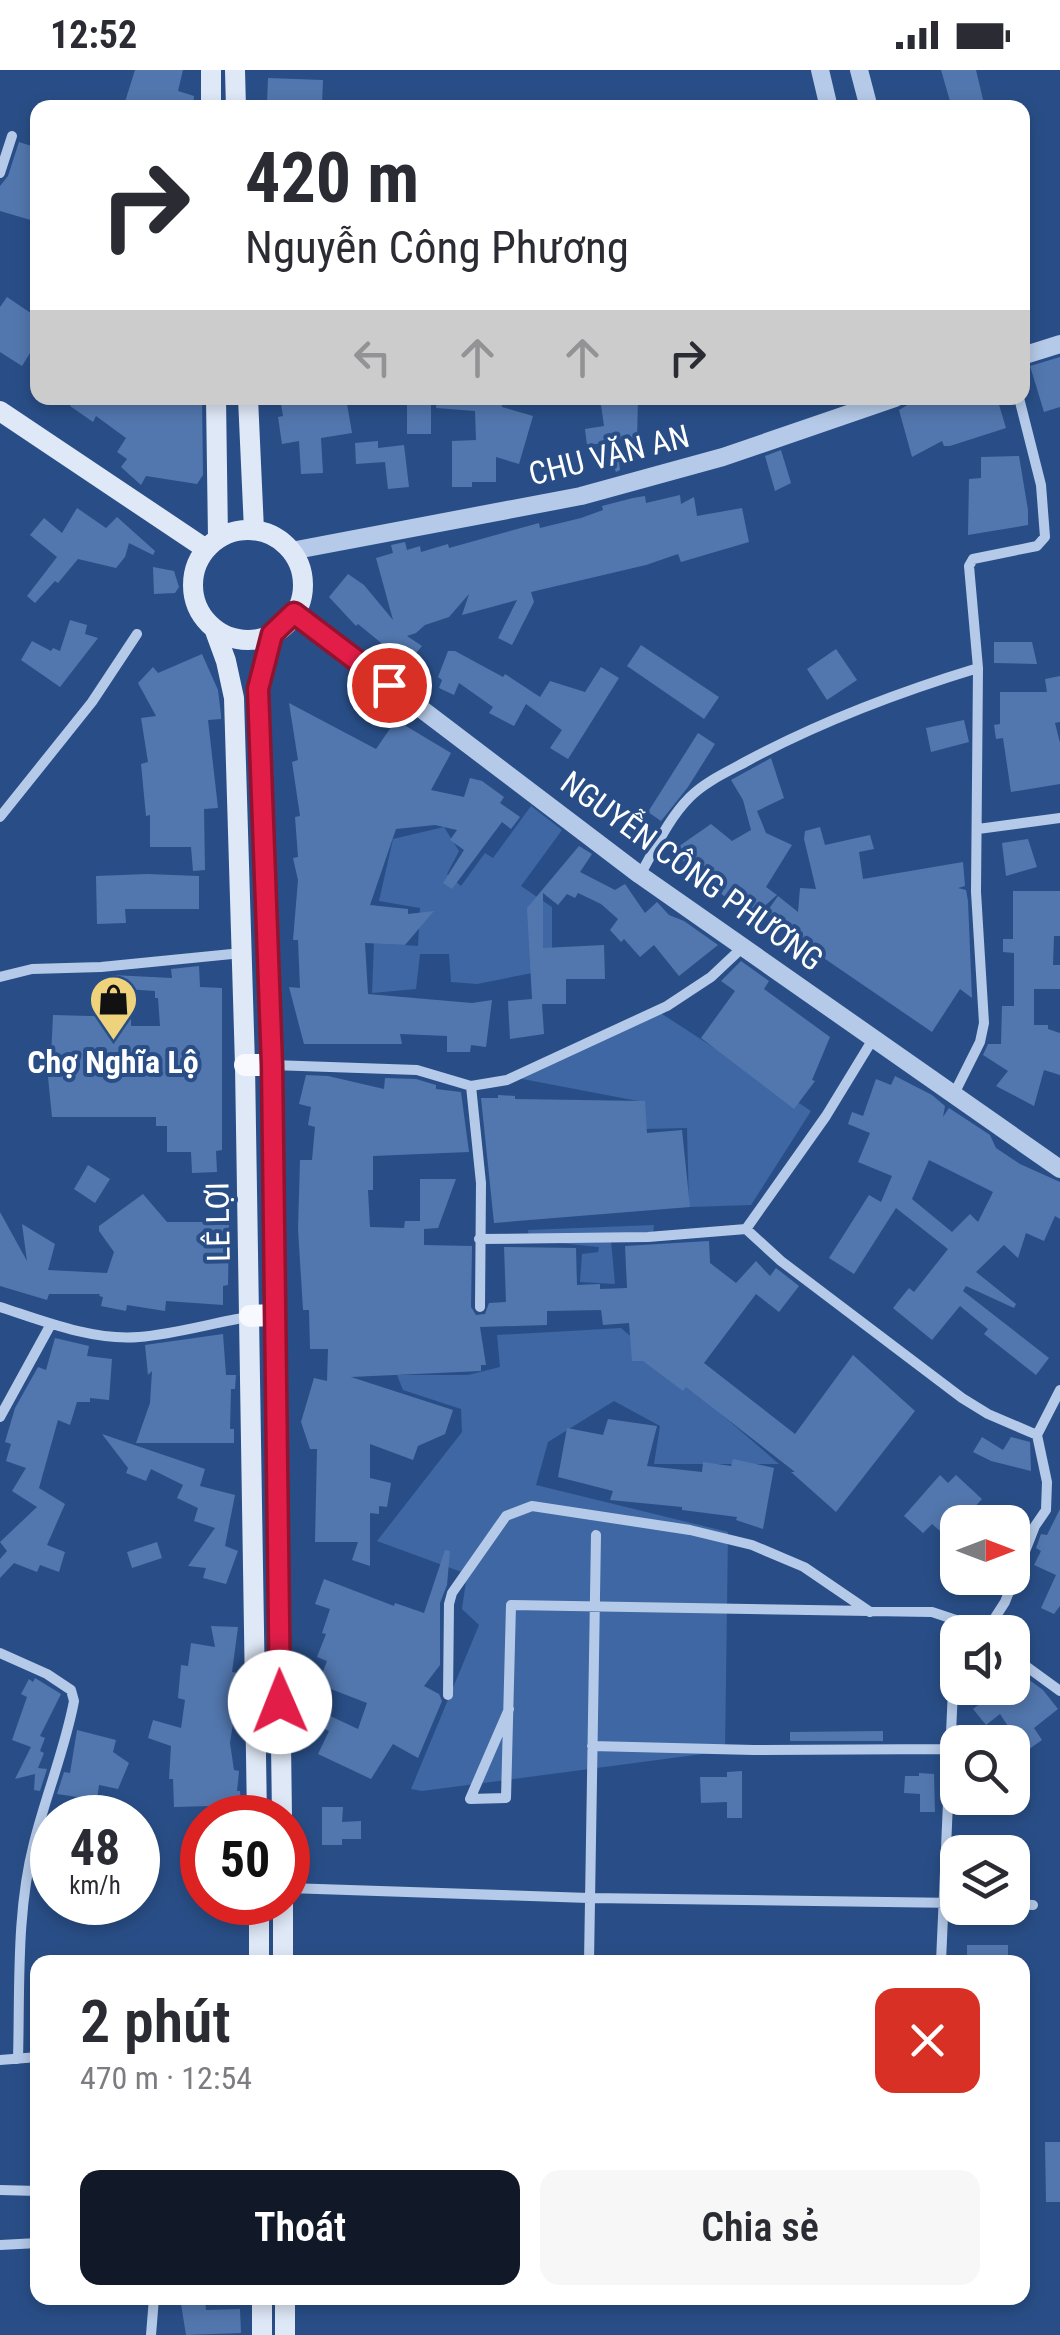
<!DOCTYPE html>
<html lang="vi">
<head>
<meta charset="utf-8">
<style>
	body { margin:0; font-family:"Roboto Condensed",sans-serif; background:#f7f7f7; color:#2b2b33; height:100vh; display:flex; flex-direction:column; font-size:38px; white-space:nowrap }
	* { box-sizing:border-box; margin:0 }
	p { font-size:32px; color:#7c7c81 }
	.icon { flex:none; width:55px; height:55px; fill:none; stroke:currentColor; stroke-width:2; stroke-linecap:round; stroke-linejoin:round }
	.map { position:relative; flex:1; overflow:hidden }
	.sheet { position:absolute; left:30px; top:1885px; width:1000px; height:350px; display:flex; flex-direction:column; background:#fff; border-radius:20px; box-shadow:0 5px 15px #0003 }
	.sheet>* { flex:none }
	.banner { position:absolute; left:30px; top:30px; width:1000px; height:305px; border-radius:20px; box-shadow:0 5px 15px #0003; background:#fff; color:#2b2b33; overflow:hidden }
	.needle { width:65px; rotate:90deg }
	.controls { position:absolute; left:940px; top:1435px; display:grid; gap:20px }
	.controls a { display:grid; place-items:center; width:90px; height:90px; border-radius:20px; background:#fff; box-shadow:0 5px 15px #0003; font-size:50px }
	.speed { position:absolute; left:30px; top:1725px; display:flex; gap:20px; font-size:50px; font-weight:700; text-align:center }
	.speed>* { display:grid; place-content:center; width:130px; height:130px; border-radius:50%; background:#fff; box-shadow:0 5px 15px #0003; line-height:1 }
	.speed small { font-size:25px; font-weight:400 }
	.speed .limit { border:15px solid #d22; background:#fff; color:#111 }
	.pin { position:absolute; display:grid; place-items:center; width:85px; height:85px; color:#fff; margin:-42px; border:5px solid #fff; border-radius:50%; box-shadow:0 2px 10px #0007 }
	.me { position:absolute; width:110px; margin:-55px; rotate:359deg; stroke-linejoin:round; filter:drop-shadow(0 0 8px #0008) }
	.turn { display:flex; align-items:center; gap:35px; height:210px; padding:0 50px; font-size:45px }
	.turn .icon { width:130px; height:130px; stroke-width:2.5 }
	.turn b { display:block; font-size:70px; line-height:85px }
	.lanes { display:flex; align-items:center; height:95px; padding:0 50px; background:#0003; justify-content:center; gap:50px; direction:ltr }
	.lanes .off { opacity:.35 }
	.round { display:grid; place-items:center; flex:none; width:105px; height:105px; border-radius:20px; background:#f7f7f7 }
	.overview { display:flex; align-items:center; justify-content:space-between; height:170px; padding:0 50px }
	h1 { font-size:60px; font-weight:600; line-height:75px }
	.cta { display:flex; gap:20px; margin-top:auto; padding:20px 50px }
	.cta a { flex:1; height:115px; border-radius:20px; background:#111827; color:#fff; font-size:40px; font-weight:600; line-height:115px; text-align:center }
	.cta a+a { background:#f7f7f7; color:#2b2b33 }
	.status { display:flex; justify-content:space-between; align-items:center; height:70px; padding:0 50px; background:#fff; direction:ltr }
	.status svg { height:28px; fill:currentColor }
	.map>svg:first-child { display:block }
	.green { fill:#3e67a3 }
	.building { fill:#5277ae; fill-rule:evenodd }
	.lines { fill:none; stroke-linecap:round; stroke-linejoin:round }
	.minor { stroke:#b5cae8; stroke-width:10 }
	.tertiary { stroke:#b5cae8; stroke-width:18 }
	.secondary { stroke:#dfe8f7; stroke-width:20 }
	.primary { stroke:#f7f9fe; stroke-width:22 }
	.route-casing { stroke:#92132f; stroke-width:25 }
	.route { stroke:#e11d48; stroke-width:18 }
	.labels { text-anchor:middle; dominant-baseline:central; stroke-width:8; stroke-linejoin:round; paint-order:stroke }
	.street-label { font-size:32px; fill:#fff; stroke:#294e87 }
	.poi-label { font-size:32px; font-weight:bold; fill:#fff; stroke:#294e87 }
</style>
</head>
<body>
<div class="status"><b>12:52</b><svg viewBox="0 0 49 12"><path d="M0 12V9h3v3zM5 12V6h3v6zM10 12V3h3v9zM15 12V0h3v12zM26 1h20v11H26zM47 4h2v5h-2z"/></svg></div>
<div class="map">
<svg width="1060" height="2265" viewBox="0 0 1060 2265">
	<rect width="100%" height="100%" fill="#294e87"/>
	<path class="green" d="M531 736 562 760 521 816 552 837V899L477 914 451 912 449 884H420L416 919 372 923 374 873 418 876 420 838 379 831 393 769 444 757 459 781 447 804 461 816 485 783 493 788Z
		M656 940 811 1041 751 1135 689 1137 687 1058 645 1059 643 1032 512 1007Z
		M654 1155 653 1167 611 1171 615 1214 580 1212 582 1184 598 1182 599 1177 529 1170 528 1160Z
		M621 1258 779 1394H654L660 1356 614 1331 548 1372 536 1415 728 1462 725 1681 422 1721 411 1719 479 1555 462 1539 467 1504 377 1471 462 1362 461 1339 403 1320 397 1305H468L500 1297 497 1265Z"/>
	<path class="building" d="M135 0H183L178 21 194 26 193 38 124 35Z
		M941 0H976L985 38H952Z
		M268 8 323 10 322 35 267 33Z
		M19 72 38 78V140L34 151 0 141V116L8 106Z
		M7 227 38 248V270L22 296 0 282V237Z
		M1060 287V337L1044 342 1030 296Z
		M75 328H202L203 405 197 414 146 406 141 415 121 397 127 389 117 382 126 368 96 346 93 352 70 336Z
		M280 328H346L352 363 321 368 323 403 301 404 299 371 282 374 278 347 283 346Z
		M407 328H431V364H407Z
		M437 328H502V337L533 346 519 394 496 387V412H472V417H452V371L476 370 475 341 436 338Z
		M600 328H638L637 369H616L620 400 616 402 604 373 587 375 585 359 604 356Z
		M936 328H997L1006 358 950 376H944L942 371 912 387 899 340 914 331 915 335Z
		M378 371V378L404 375 409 417 388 419 385 392 356 394 355 373Z
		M781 380 791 413 775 421 765 386Z
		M1019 386 1028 440V455L968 465 969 409 981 408V387Z
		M680 425 681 434 694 427 697 446 742 438 749 472 681 492 678 484 646 495 531 522 534 532 512 575 498 568 517 530 462 545 469 524 449 547 425 555 416 563 407 566 422 576 407 594 358 554 356 556 329 527 348 504 364 515 393 550 376 488 393 483 391 475 405 472 407 480 420 476 421 482 448 474 449 478 539 453 540 458 581 448 603 440 602 436 633 428 645 426 646 433Z
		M77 438 106 458 117 447 155 481 153 485 129 473 125 487 116 498 78 489 58 513 55 511 35 533 27 526 57 487 30 465 44 448 62 463Z
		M153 497 174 501 179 517 175 523 154 524Z
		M70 550 87 555 85 564 98 568 60 617 21 590 32 571 51 581 53 578 60 581Z
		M994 572H1032L1037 594 994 593Z
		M641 575 719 627 704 649 627 596Z
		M836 579 857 610 827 630 807 599Z
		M448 581H455L503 607 505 604 540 627 550 611 585 622 601 597 619 608 568 689 550 678 562 660 526 634 514 656 489 643 493 637 459 613 454 625 439 618 442 610 438 607Z
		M202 584 218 620 221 645V649L208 650 218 738 204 739 205 800 193 801 191 777H150V745L146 746 141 694 148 692 141 648 156 646 138 613 153 597 158 603Z
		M1060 606V652L1055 653 1060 673V714L1011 722 1003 668 996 669 994 655 1000 654V622H1047L1045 609Z
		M289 633 376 679 396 650 451 683 431 720 464 727 470 708 482 711 504 727 500 733 520 747 511 759 502 752 452 819 443 813 464 780 450 770 457 760 435 755 396 759 370 835 408 839V844L434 841 405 875 365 873 368 924 472 933 492 930 486 977 471 975 470 982H447V966L400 964 402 974H304L289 917 300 918 298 870H293L298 810 293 788 298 787 295 747 300 746 292 692 298 690Z
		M964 650 969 672 931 682 926 658Z
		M698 663 715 674 688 717 661 751 648 742Z
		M771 688 784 728 757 741 766 763 792 775 766 817 777 825 761 839 755 835 751 842 738 824 731 832 704 809 695 792 687 797 675 779 711 754 732 771 751 760 743 730 731 710Z
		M820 757 825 775 870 765 874 779 859 782 863 809 963 792 965 816 958 818 966 820 968 831 972 928 960 919 932 962 809 878 811 876 786 861 766 843 778 826 798 842 800 818 816 819 804 769 805 761Z
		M1028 769 1037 797 1006 806 1002 773Z
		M579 776 592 784 580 802 615 820 625 814 645 843 657 832 669 845 684 851 718 875 679 906 654 875 640 887 624 869 621 872 610 860 618 849 601 834 578 823 575 828 567 824 558 835 543 823V878L604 875 605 909H566V934H542L544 964 510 969 508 931 532 929 527 838Z
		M147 804 199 806V839H125L126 853 97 854 96 806Z
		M1013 821H1060V866H1054L1053 895H1060V919H1034V955H1048V959L1060 963V1005L1044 1000 1034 1036 996 1016 1008 1001 983 985 988 974H1001L1002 936H1014V883L1003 882V869H1013Z
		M741 891 769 911 764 919 830 967 812 1010 815 1011 794 1039 701 968 735 921 721 911Z
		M199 896 200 917 222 918V1080L216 1081 217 1102 192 1103 191 1082H167V1056H156V1047H52L46 987H51L53 945 127 947 131 949V956H160L158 928H155V921L111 918 112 905 172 908 171 899Z
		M306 1005 328 1006 384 1019 385 1008 416 1009 436 1015V1019L461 1022 469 1082 373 1086V1120H368L370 1157 404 1158 405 1151H420V1109H456L438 1158 424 1159V1175L472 1176 471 1237 476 1245 485 1244 489 1233 506 1232 504 1177 576 1178 577 1215 600 1214V1219L627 1218 625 1176 709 1171 710 1193 736 1213 756 1191 770 1206 776 1198 799 1216 779 1242 756 1224 704 1293 795 1364 853 1285 915 1341 836 1442 791 1402H795L686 1317 683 1321 643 1291H632L629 1253 603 1255 601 1240 547 1241V1255L480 1257 486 1295H481V1301L351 1307 453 1340 445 1364 418 1376 413 1390 370 1374V1408L391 1413 387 1437 379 1436V1444L370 1443V1496L352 1490 358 1472H315L317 1379H310L301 1352 314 1308 327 1311 328 1279H310L309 1240H303L298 1159 300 1090H312L315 1057 308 1055 311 1037 299 1034Z
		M895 1006 932 1025 945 1036 943 1047 949 1038 990 1065 996 1078 1020 1094 1060 1112V1149L1055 1146 1044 1171 1026 1163 1018 1188 1004 1175 976 1202 1016 1234 1014 1238 966 1216 963 1221 1049 1288 1036 1305 984 1264 988 1259 960 1236 932 1270 893 1238 909 1218 914 1222 948 1179 896 1138 854 1204 829 1188 869 1125 881 1132 892 1106 858 1092 870 1063 848 1054 852 1042 863 1046 876 1009 891 1015ZM929 1090 993 1122 978 1152 970 1144 952 1162 912 1129Z
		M498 1025 515 1026V1029L645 1031 647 1063 682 1060 690 1137 494 1153 481 1028H498Z
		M88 1095 110 1109 95 1133 74 1119Z
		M143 1124 167 1152H224V1155H229L228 1215 223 1216V1235L166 1231 165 1241 127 1235 126 1241 101 1236 103 1227 99 1226 100 1224H49L47 1230 0 1216V1142L27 1191 22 1154 55 1174 48 1200 107 1203 114 1182 99 1161V1156Z
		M223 1264 226 1305H236L235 1319H231L230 1359H234V1373H136L150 1333 152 1301 148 1305 145 1275Z
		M55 1268 89 1276 87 1286 112 1289 109 1330 90 1328V1332H77L70 1355 58 1350 39 1418 65 1434 47 1475 65 1482 59 1502 40 1495 37 1502 14 1493 0 1508V1489L7 1481 0 1472 37 1437 12 1421 26 1398 6 1391 11 1374 5 1372 15 1338 38 1297 46 1300Z
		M608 1349 657 1356 647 1396 702 1402 703 1392 731 1396 733 1389 774 1398 763 1459 736 1450 737 1447 682 1440V1437L610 1430 613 1421 558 1407 567 1358 603 1365Z
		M102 1364 205 1399 200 1416 235 1425 225 1476 238 1481 226 1514 203 1508 206 1498 188 1496 215 1458 194 1451 198 1438 177 1428 183 1415 151 1399 146 1411 126 1403 128 1398Z
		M982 1367 1003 1380 1011 1367 1030 1372 1031 1401 991 1391 973 1382Z
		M940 1405 948 1413 956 1405 982 1429 961 1452H958L948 1468 932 1454 923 1463 904 1446Z
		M1060 1439V1536L1054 1544 1041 1538 1056 1505 1034 1495 1041 1481 1036 1478 1041 1464 1047 1465Z
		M157 1472 162 1488 132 1498 127 1482Z
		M445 1480 450 1481 447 1515 440 1533V1595L424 1616 439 1624 442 1631 418 1688 393 1674 371 1709 318 1684 329 1661 320 1657 326 1644 358 1659 367 1633 318 1614 327 1591 317 1587 326 1564 322 1563 330 1539 315 1534 324 1509 394 1536 395 1533 424 1543Z
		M211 1556 238 1557 232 1602 238 1603 234 1627 237 1628 230 1673 234 1700 239 1701 237 1721H240L241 1735 238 1748H202L210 1736 174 1737 173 1709H169L171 1676 148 1668 153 1650 181 1658 185 1630 178 1628 181 1595 188 1596 191 1573 215 1577Z
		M35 1608 61 1624 40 1666 45 1668 40 1681 34 1678 44 1683 38 1698 47 1699 40 1721 34 1720 35 1704 15 1709 31 1677 12 1670 27 1627 21 1624 29 1609 33 1612Z
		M1028 1609 1043 1620 1058 1639 1034 1658 1042 1670 1025 1682 1000 1644 986 1655 973 1639 990 1626 996 1634Z
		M77 1660 116 1670 113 1682 129 1693 118 1719 99 1715 97 1730 57 1724 64 1702 70 1703Z
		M883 1661V1671H790V1662Z
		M742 1701V1748H727V1732L701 1733 700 1707H727V1702Z
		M919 1703 934 1704 935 1742H920V1724L904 1723 905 1706H919Z
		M322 1737H343L342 1752 361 1751V1769H342V1775H322Z
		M967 1875H1008V1892H967Z
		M1045 2072H1060V2132H1046Z
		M180 2228H205L206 2240 240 2239 241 2263 186 2265Z"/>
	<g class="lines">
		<path class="minor" d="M0 103 12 66
			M0 747 92 632 137 564
			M978 759 1060 748
			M640 805C655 779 668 749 690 727 706 711 729 701 749 690 822 651 899 622 978 598
			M0 907 32 899 101 897 242 883
			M272 995 417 1000 471 1016 507 1010 667 936 711 907 744 876
			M471 1016 481 1113 480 1237
			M954 1024 980 972 984 953 976 822 978 598 969 496 973 489 1037 476 1045 467 1041 415 1019 328
			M746 1159 781 1191 962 1328 988 1344 1037 1365
			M479 1169 648 1167 746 1159 826 1046 873 969
			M0 1237C43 1251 93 1271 139 1267 175 1264 212 1253 248 1247
			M0 1347 51 1254
			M956 1550 987 1560 1005 1532 1035 1456 1046 1440 1047 1412 1037 1365 1060 1320
			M0 1583 47 1604 71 1620 74 1631C65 1679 46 1725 34 1773 16 1842 20 1918 18 1989
			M1012 1586 1060 1621
			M448 1625 449 1534 452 1523 506 1446 532 1436 690 1460 752 1475 804 1497 870 1542
			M509 1639 470 1729 506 1728 511 1535 932 1542 956 1550 941 1892
			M592 1676 754 1680 948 1679
			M288 1818 589 1828 958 1833
			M1012 1834 1033 1835
			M589 1892 596 1465
			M0 1990 38 1987
			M0 2120 38 2121
			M0 2175 38 2173
			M151 2265 154 2228"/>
		<path class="tertiary" d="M820 0 829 38
			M859 0 869 38
			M1022 286 1060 274
			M291 481 581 426 723 387 895 328
			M295 543 640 805 1060 1099"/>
		<path class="secondary" d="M211 0V38
			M235 0 236 38
			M216 328 218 468
			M248 328 254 460
			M0 341 206 479
			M193 515a55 55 0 1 1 110 0a55 55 0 1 1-110 0Z
			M214 558 226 591 234 628 245 995 257 1748
			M272 564 261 600 258 638 272 995 282 1748
			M259 1832V1892
			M283 1832V1892
			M262 2228V2265
			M285 2265V2228"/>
		<path class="primary" d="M245 995H272
			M250 1246 275 1245"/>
	</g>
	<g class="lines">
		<defs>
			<path id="route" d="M280 1632 272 995 258 619 272 564 294 543 389 615"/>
		</defs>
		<use href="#route" class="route-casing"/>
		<use href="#route" class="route"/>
	</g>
	<defs>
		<symbol id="shop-pin" viewBox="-11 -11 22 30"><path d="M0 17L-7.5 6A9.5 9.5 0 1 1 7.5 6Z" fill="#efd27c" stroke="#294e87"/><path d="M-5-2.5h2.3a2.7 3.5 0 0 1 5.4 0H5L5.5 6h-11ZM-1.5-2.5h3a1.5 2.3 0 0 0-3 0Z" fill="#111"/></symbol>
	</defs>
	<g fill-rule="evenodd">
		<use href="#shop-pin" x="86" y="902" width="55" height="75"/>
	</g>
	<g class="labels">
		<g class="street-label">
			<text transform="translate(609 385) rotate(-14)">CHU VĂN AN</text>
			<text transform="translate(692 801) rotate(36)">NGUYỄN CÔNG PHƯƠNG</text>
			<text transform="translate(218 1152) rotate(-91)">LÊ LỢI</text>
		</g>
		<g class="poi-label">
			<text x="113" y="992">Chợ Nghĩa Lộ</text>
		</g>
	</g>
</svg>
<div class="controls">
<a><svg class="needle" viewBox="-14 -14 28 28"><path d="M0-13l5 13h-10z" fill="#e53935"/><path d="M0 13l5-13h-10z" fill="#7c7c81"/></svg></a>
<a><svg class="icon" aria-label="sound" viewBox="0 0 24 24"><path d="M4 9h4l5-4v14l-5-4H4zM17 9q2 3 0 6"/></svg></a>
<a><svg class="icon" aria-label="search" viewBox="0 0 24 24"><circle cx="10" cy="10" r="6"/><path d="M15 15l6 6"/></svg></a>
<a><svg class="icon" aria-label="layers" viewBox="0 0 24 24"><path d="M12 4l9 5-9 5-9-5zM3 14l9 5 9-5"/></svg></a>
</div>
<div class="speed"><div>48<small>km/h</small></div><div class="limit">50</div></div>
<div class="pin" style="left:389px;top:615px;background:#d93025"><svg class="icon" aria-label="arrive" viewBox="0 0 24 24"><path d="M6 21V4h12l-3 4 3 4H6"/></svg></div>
<svg class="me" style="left:280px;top:1632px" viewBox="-20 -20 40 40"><circle r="19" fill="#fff"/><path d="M0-13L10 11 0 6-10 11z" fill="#e11d48"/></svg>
<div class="banner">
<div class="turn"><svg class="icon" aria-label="right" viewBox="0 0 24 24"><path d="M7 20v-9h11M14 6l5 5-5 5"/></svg><div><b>420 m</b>Nguyễn Công Phương</div></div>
<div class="lanes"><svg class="icon off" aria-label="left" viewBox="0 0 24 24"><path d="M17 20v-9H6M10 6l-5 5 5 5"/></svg><svg class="icon off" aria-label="ahead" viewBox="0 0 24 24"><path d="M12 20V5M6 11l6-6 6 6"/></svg><svg class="icon off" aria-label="ahead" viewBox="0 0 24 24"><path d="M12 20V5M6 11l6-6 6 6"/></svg><svg class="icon" aria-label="right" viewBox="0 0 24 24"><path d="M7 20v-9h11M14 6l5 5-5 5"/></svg></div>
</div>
<section class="sheet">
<div class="overview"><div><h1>2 phút</h1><p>470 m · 12:54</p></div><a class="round" style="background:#d93025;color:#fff"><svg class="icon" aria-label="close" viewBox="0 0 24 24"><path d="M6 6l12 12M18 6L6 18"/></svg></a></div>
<div class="cta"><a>Thoát</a><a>Chia sẻ</a></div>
</section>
</div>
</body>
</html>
